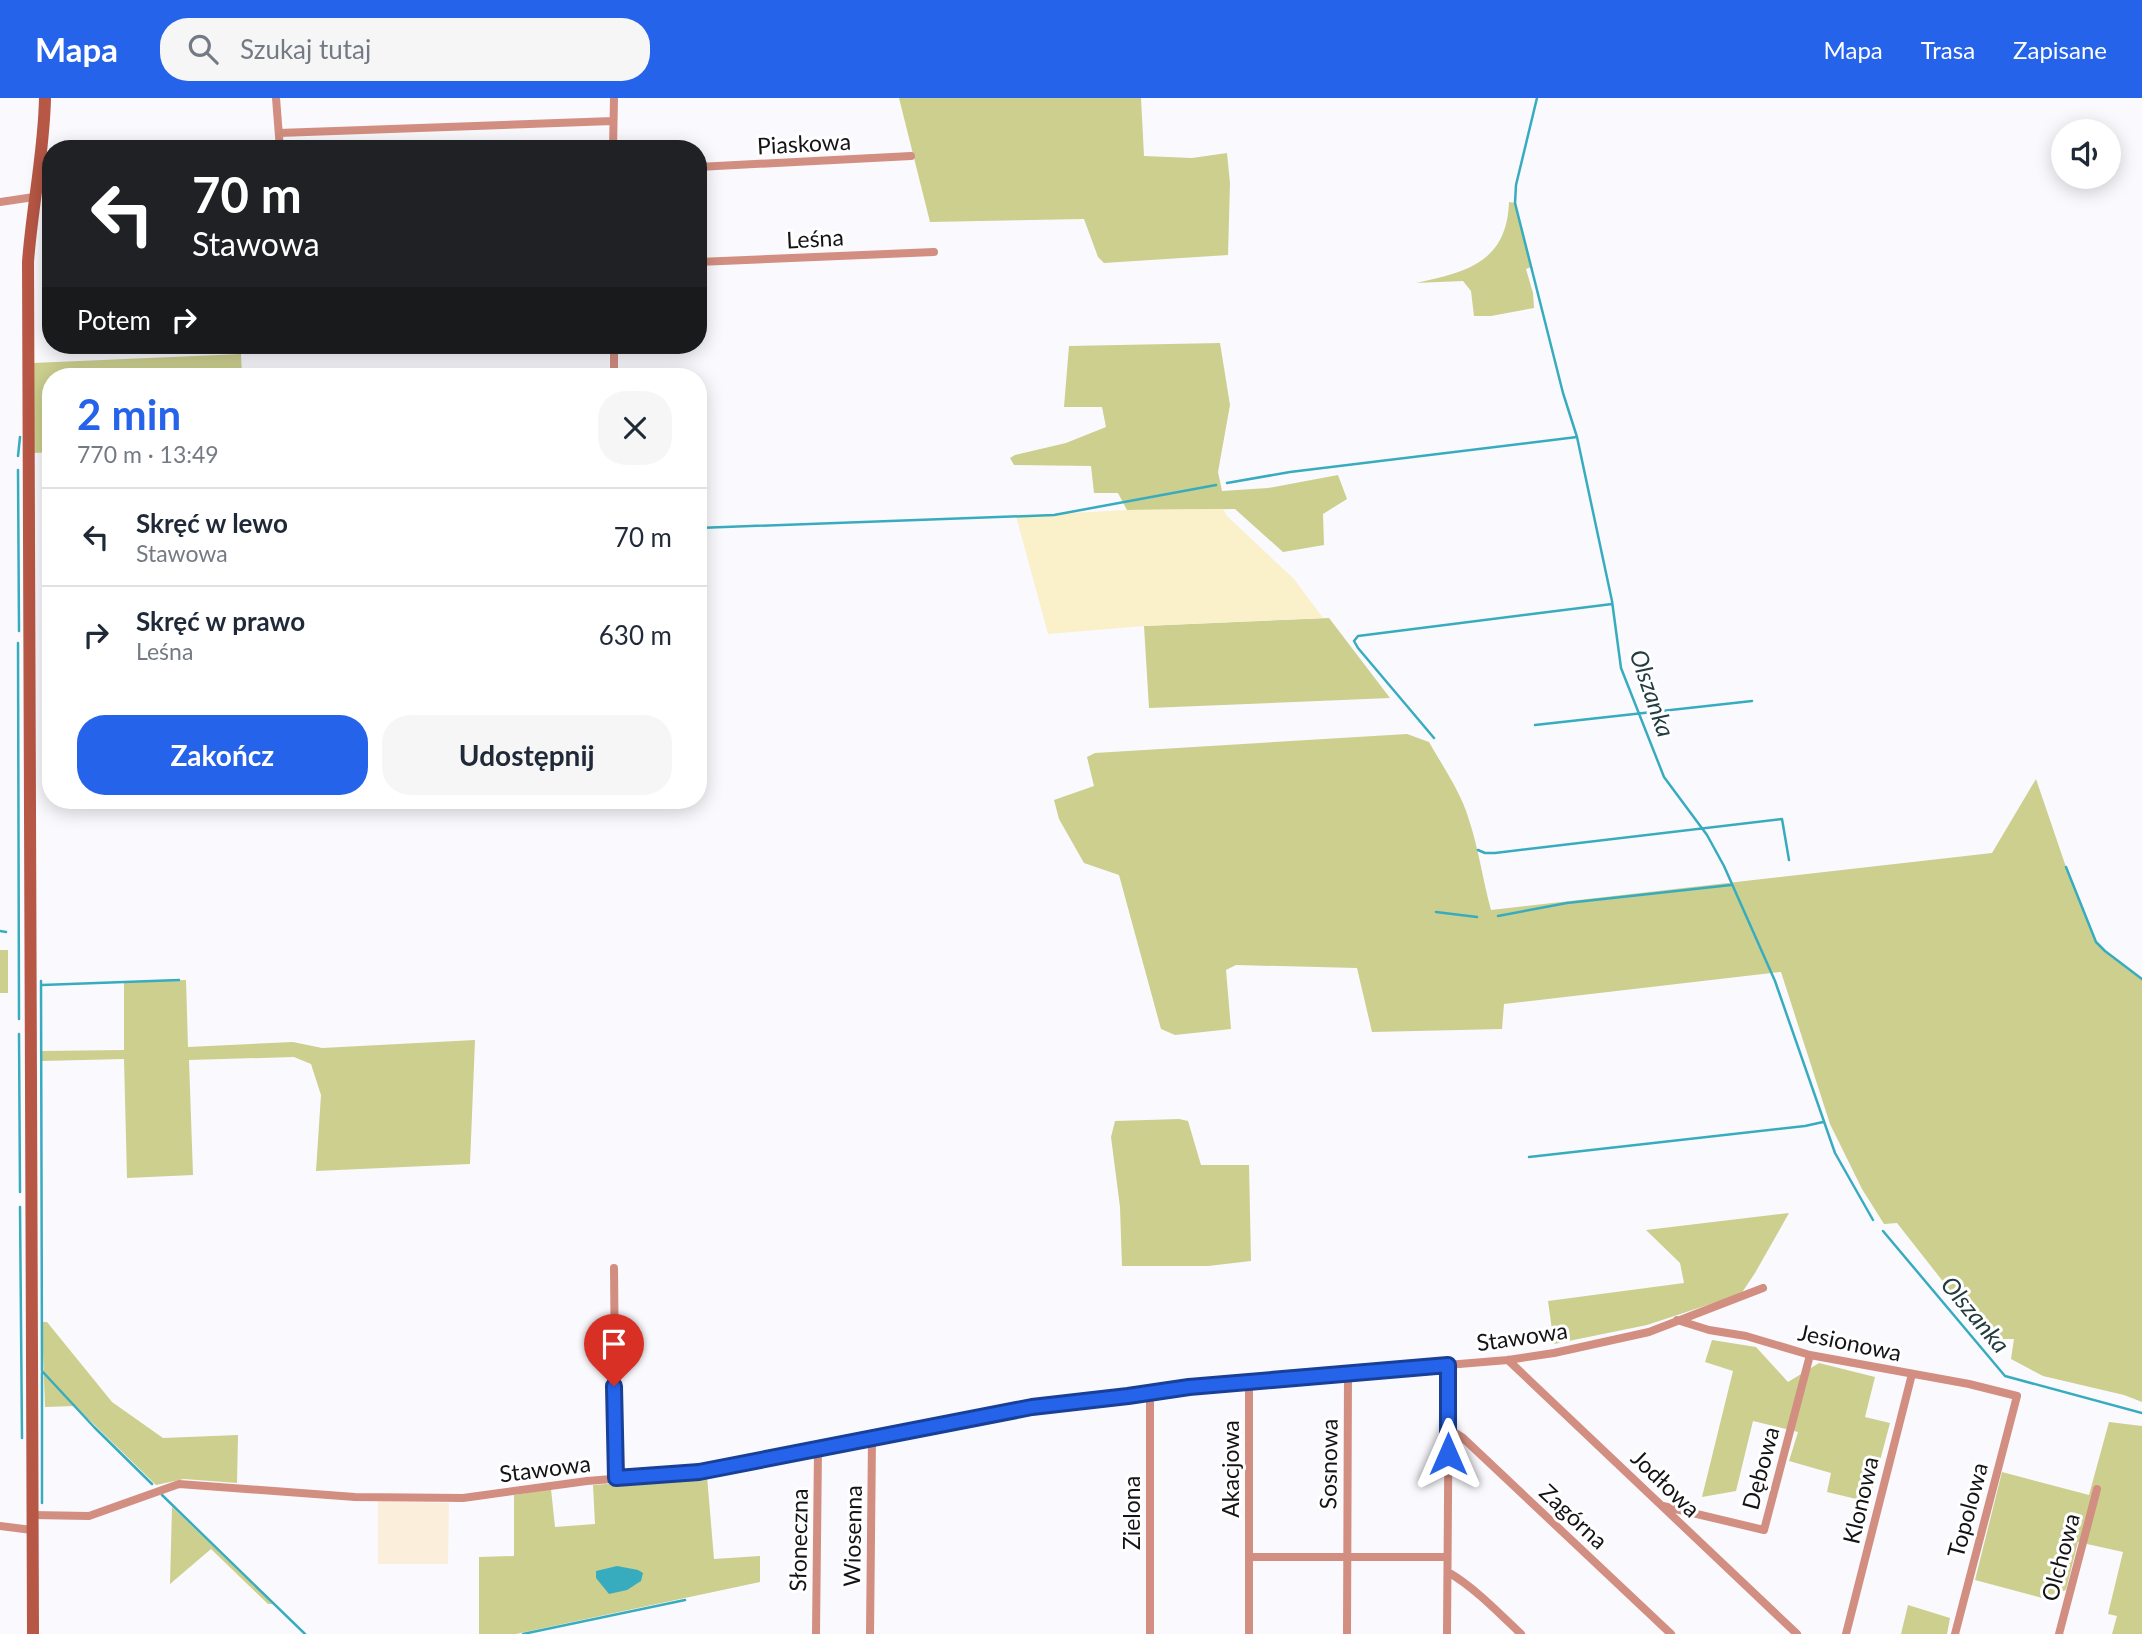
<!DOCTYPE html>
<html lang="pl">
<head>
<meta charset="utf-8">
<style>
	body { margin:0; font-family:Lato,sans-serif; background:#f6f6f7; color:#1f2937; height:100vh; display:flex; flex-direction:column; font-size:26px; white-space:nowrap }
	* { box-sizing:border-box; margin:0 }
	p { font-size:23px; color:#747a83 }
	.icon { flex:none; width:38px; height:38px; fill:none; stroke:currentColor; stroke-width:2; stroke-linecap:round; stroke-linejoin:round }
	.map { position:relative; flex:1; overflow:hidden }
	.drawer { position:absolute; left:42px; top:270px; width:665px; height:441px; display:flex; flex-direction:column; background:#fff; border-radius:28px; box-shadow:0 4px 18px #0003 }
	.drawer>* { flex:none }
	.banner { position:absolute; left:42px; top:42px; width:665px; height:214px; border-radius:28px; box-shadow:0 4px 18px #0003; background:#202124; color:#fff; overflow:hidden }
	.controls { position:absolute; left:2051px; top:21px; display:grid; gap:14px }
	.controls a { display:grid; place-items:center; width:70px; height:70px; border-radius:50%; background:#fff; box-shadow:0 4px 18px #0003; font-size:35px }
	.pin { position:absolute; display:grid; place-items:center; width:60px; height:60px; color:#fff; margin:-72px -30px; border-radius:50% 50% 50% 0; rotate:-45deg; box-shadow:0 0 7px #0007 }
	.pin .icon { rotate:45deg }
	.me { position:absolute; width:77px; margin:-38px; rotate:0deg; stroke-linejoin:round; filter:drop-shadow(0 0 5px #0008) }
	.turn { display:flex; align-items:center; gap:24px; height:147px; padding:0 35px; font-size:32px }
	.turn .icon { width:91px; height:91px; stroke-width:2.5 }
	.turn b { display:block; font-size:49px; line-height:60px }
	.then { display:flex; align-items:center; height:66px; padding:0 35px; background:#0003; gap:14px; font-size:26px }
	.round { display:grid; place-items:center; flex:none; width:74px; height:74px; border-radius:28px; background:#f6f6f7 }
	.overview { display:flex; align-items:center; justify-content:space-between; height:119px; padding:0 35px }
	h1 { font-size:42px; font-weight:700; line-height:52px; color:#2563eb }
	.action { display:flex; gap:14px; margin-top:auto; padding:14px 35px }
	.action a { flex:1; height:80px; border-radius:28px; background:#2563eb; color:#fff; font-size:28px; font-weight:700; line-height:80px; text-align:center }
	.action a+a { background:#f6f6f7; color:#1f2937 }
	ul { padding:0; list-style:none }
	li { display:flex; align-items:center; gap:21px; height:98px; padding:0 35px; border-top:2px solid #e0e1e3 }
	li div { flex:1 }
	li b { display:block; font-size:26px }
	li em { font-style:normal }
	header { display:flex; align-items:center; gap:42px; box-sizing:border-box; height:98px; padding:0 35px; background:#2563eb; color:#fff }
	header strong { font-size:33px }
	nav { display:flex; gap:38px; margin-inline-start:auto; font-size:24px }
	.search { width:490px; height:63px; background:#f6f6f7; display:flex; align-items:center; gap:18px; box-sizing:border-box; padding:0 24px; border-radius:28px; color:#747a83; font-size:26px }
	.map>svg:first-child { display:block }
	.commercial { fill:#fbeeda }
	.green { fill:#cccf8e }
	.sand { fill:#faf0ca }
	.water { fill:#38acbf }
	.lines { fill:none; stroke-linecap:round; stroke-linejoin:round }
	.stream { stroke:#38acbf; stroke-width:2.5 }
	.street { stroke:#d28e81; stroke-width:8 }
	.secondary { stroke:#b75745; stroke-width:12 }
	.route-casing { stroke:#184099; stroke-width:18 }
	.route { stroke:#2563eb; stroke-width:12 }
	.labels { text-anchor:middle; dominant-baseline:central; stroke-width:6; stroke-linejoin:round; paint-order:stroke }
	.street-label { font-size:23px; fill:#141417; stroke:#fff }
	.water-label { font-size:24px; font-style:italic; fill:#233c40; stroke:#fff }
</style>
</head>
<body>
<header>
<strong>Mapa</strong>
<div class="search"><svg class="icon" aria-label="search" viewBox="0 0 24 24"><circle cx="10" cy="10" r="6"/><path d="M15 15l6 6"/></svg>Szukaj tutaj</div>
<nav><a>Mapa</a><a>Trasa</a><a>Zapisane</a></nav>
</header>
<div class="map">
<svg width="2142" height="1536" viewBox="0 0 2142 1536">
	<rect width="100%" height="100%" fill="#faf9fe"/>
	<path class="commercial" d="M378 1403 449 1405 448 1466H378Z"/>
	<path class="green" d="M899 0H1141L1144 58 1192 60 1227 55 1230 85 1228 157 1104 165 1098 159 1084 121 930 124Z
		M1509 104 1515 105 1531 169 1526 171 1533 195 1534 210 1491 218H1474L1471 193 1463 183 1416 185C1467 174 1507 164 1509 104Z
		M1220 245 1230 307 1218 374 1222 393 1268 390 1338 377 1347 401 1323 416 1324 447 1283 454 1235 411 1127 412 1118 395H1094L1091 368 1014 367 1010 360 1015 357 1066 345 1106 329 1102 309H1064L1069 248Z
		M241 256 242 278H51V354L34 355 33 265Z
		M1329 520 1390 600 1149 610 1144 528Z
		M1407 636 1429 644C1443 669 1461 694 1469 722 1479 752 1483 783 1491 812L1992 755 2036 681 2066 769 2096 844 2105 853 2142 881V1304L2124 1297 2043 1278 2011 1261 2014 1241H2003L1967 1214 1897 1125 1884 1126 1862 1091 1830 1026 1781 874 1504 906 1502 931 1372 934 1357 870 1236 867 1226 872 1231 931 1175 937 1161 931 1119 777 1084 765 1059 721 1054 702 1094 688 1087 659 1095 655Z
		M0 852H8V895H0Z
		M186 882 188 949 293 944 322 950 475 942 470 1066 316 1073 321 997 311 966 294 959 189 962 193 1077 127 1080 124 961 42 963V953L124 952V884Z
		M1179 1021 1188 1023 1201 1067H1249L1251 1163 1208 1168H1122L1120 1109 1111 1039 1115 1023Z
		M1789 1115 1755 1175 1741 1196 1647 1227 1554 1246 1548 1203 1684 1185 1680 1165 1646 1132Z
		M42 1224H47L112 1304 163 1340 238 1337 237 1385 184 1381 156 1387 75 1308 45 1309Z
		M1712 1242 1756 1249 1788 1284 1819 1265 1875 1279 1865 1319 1890 1325 1869 1404 1827 1394 1831 1375 1789 1363 1798 1334 1753 1323 1736 1393 1702 1399 1733 1273 1705 1264Z
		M2109 1324 2142 1328V1536H2112L2117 1518 2108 1516 2123 1454 2078 1444 2066 1492 2042 1500 1975 1482 2002 1374 2089 1397Z
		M707 1378 714 1461 760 1458V1484L516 1536H479V1459L514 1458V1397L551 1391 555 1429 595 1426 593 1387Z
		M172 1409 274 1506H268L211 1451 170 1486Z
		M1908 1507 1950 1520 1947 1536H1901Z"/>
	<path class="sand" d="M1223 411 1227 418 1294 481 1323 520 1144 528 1048 536 1016 418 1127 412Z"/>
	<path class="water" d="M617 1468 638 1472 643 1475 641 1483 627 1492 609 1496 596 1480V1473Z"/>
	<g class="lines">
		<path class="stream" d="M1537 0 1516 87 1515 105 1563 295 1577 339 1612 503 1621 570 1664 679 1707 737 1724 768 1775 883 1835 1055 1873 1122
			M18 358 20 339
			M18 372 19 533
			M1227 385 1290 374 1577 339
			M698 430 1054 417 1216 387
			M18 545 19 921
			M1535 627 1752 603
			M1434 640 1358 550 1354 543 1358 538 1612 506
			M1478 752 1485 755H1495L1782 721 1789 762
			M2066 769 2096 844 2105 853 2142 881
			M1436 814 1477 819
			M1498 818 1567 805 1731 787
			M0 833 6 834
			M41 883 42 1273 94 1329 152 1386
			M42 887 179 882
			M19 936 20 1094
			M1529 1059 1805 1028 1823 1024
			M20 1109 22 1340
			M1883 1133 2005 1278 2142 1315
			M42 1275V1405
			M162 1397 305 1536
			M523 1536 685 1502"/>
		<path class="street" d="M276 0 280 51
			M279 35 613 23
			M613 51 614 0
			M698 69 911 58
			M0 104 34 99
			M698 164 934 154
			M614 247V278
			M614 1170 616 1380
			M1677 1222 1709 1232 1746 1238 1810 1257 1969 1286 2017 1298 1955 1536
			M1508 1262 1797 1536
			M1249 1283V1536
			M1448 1330 1462 1339 1671 1536
			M1663 1408 1764 1432 1810 1257
			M32 1417 89 1418 179 1386 355 1399 463 1400 587 1383 699 1374 1032 1309 1128 1298 1189 1288 1508 1262 1554 1255 1649 1234 1763 1190
			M0 1428 32 1432
			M1249 1459H1447
			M1448 1474C1475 1490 1498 1514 1521 1536
			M816 1535 818 1350
			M870 1536 872 1340
			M1150 1536V1295
			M1347 1536 1348 1274
			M1447 1536 1449 1267
			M1846 1536 1912 1276
			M2059 1536 2097 1391"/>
		<path class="secondary" d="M33 1536 28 164C32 109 44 55 45 0"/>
	</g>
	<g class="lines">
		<defs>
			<path id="route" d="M614 1288 616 1380 699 1374 1032 1309 1128 1298 1189 1289 1448 1267V1356"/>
		</defs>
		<use href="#route" class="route-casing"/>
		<use href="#route" class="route"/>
	</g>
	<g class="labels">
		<g class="street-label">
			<text transform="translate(804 45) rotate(-3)">Piaskowa</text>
			<text transform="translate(815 140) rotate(-3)">Leśna</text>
			<text transform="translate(1522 1238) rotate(-8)">Stawowa</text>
			<text transform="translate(1850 1244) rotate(12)">Jesionowa</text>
			<text transform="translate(1328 1366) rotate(-89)">Sosnowa</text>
			<text transform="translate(545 1370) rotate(-7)">Stawowa</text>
			<text transform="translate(1760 1370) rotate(-75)">Dębowa</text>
			<text transform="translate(1230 1371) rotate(-90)">Akacjowa</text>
			<text transform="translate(1666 1385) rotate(44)">Jodłowa</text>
			<text transform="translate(1860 1402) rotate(-77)">Klonowa</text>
			<text transform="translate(1967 1412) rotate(-75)">Topolowa</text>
			<text transform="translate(1131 1415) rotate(-90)">Zielona</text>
			<text transform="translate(1574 1418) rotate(43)">Zagórna</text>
			<text transform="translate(852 1438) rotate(-89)">Wiosenna</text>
			<text transform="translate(798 1442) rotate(-89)">Słoneczna</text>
			<text transform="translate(2060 1459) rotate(-75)">Olchowa</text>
		</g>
		<g class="water-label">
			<text transform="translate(1653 595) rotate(71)">Olszanka</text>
			<text transform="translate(1976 1216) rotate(50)">Olszanka</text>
		</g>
	</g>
</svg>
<div class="controls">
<a><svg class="icon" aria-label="sound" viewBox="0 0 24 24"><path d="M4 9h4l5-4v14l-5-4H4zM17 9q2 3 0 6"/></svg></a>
</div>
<div class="pin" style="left:614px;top:1288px;background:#d93025"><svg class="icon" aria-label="arrive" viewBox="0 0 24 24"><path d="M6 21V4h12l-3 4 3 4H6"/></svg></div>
<svg class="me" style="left:1448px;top:1356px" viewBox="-20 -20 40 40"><path d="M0-17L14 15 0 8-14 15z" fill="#2563eb" stroke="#fff" stroke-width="4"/></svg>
<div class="banner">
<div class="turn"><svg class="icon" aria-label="left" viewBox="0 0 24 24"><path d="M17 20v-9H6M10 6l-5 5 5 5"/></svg><div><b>70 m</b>Stawowa</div></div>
<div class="then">Potem<svg class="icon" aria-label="right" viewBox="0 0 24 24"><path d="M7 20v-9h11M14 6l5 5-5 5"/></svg></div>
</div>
<section class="drawer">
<div class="overview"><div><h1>2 min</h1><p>770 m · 13:49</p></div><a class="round"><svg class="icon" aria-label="close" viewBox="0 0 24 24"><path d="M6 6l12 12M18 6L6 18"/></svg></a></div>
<ul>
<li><svg class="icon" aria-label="left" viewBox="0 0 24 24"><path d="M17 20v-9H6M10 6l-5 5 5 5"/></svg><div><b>Skręć w lewo</b><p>Stawowa</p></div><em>70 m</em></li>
<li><svg class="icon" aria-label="right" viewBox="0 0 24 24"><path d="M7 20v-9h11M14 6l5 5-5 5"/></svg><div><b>Skręć w prawo</b><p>Leśna</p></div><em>630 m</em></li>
</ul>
<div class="action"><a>Zakończ</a><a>Udostępnij</a></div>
</section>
</div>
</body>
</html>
